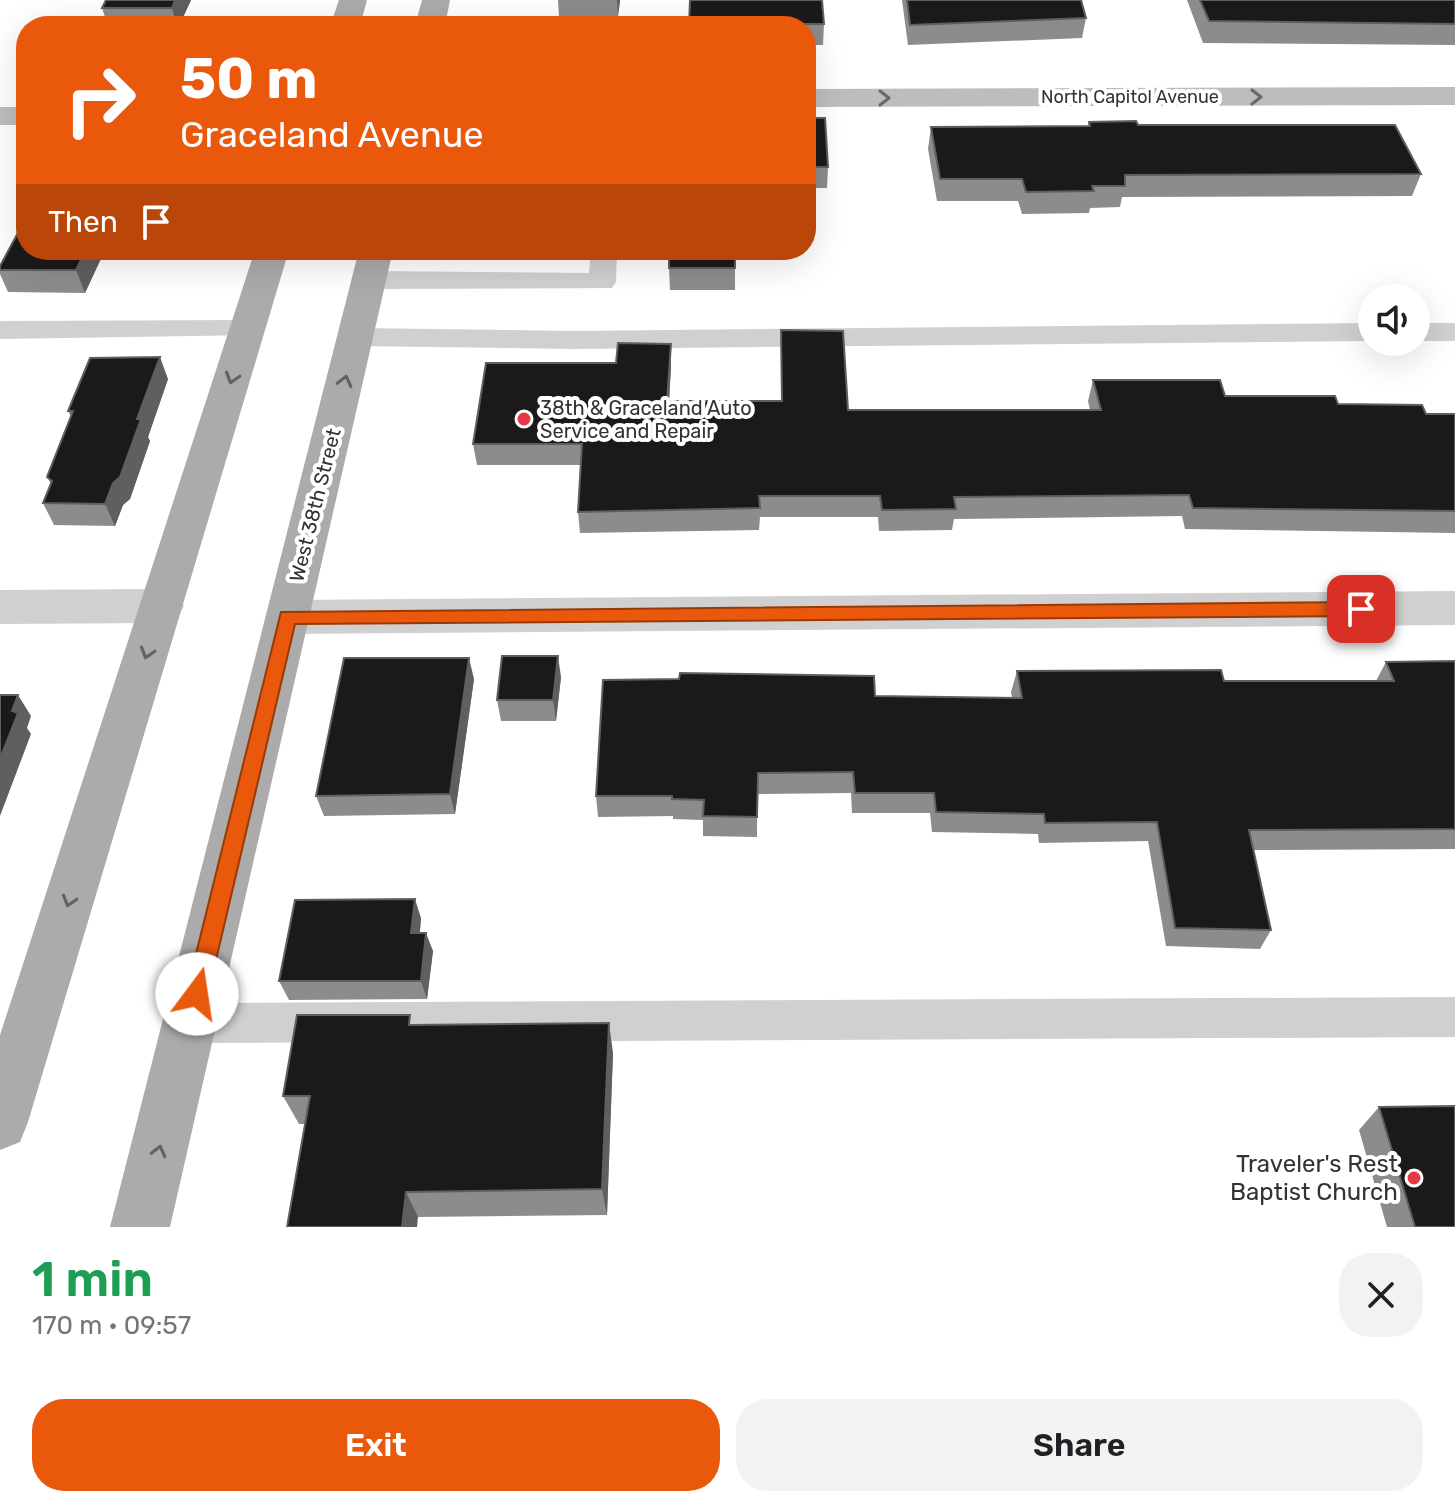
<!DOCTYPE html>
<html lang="en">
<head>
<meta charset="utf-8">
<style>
	body { margin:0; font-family:Rubik,sans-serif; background:#f2f2f2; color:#202124; height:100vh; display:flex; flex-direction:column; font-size:30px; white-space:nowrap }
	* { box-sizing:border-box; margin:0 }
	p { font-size:26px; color:#757577 }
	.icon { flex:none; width:44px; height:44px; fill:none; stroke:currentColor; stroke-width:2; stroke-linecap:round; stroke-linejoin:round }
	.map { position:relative; height:1227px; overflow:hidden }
	.details { display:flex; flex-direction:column; background:#fff; flex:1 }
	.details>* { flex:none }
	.guide { position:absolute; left:16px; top:16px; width:800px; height:244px; border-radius:32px; box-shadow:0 8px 32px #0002; background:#ea580c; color:#fff; overflow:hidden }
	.buttons { position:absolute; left:1358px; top:284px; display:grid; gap:16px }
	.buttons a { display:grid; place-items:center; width:72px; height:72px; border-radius:50%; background:#fff; box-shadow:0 8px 32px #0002; font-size:40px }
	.pin { position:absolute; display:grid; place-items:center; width:68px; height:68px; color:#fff; margin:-34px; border-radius:16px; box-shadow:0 4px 12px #0006 }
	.me { position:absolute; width:88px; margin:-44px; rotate:14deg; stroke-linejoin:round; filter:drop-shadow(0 0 6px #0008) }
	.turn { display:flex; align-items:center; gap:28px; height:168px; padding:0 32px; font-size:36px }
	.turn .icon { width:104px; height:104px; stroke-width:2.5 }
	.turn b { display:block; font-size:56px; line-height:68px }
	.then { display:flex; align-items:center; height:76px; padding:0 32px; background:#0003; gap:16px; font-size:30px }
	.round { display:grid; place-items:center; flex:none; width:84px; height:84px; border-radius:32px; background:#f2f2f2 }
	.headline { display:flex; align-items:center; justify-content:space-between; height:136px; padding:0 32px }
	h1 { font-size:48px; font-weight:600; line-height:60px; color:#1e9e55 }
	.cta { display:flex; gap:16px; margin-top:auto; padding:16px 32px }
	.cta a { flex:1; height:92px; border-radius:32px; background:#ea580c; color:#fff; font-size:32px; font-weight:600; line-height:92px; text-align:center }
	.cta a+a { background:#f2f2f2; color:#202124 }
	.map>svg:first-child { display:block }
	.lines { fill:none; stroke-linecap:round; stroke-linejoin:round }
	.service { fill:#d0d0d0; fill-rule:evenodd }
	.minor { fill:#d0d0d0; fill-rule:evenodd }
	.secondary { fill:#bdbdbd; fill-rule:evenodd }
	.primary { fill:#ababab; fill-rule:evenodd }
	.wall { fill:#8c8c8c }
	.shaded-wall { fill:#5f5f5f }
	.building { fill:#1a1a1a; stroke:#5f5f5f; stroke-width:2 }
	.oneway { stroke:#6a6a6a }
	.oneway2 { stroke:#636363 }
	.route { fill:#ea580c; stroke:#983908; stroke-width:2 }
	.poi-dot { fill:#e63946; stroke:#fff; stroke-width:3 }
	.labels { text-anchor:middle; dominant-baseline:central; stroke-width:8; stroke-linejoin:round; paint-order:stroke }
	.far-street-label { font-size:18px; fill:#333; stroke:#fff }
	.poi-label { font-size:20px; fill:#333; stroke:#fff; text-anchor:start }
	.street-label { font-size:20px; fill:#333; stroke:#fff }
	.near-poi-label { font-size:24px; fill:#333; stroke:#fff; text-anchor:end }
</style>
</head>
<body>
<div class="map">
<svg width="1455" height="1227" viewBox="0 0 1455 1227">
	<rect width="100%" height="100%" fill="#fff"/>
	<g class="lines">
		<path class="service" d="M591 250H617L616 282 612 288 369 289 359 286 355 280 359 274 369 271 589 273Z
			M247 320 257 323 261 329 257 335 0 339V321Z
			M1372 323V341L574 349 355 346 345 344 341 337 345 330 355 328 574 331Z
			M1416 323H1455V341H1416Z
			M1455 997V1037L190 1043 175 1037 169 1023 175 1009 190 1003Z"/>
		<path class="minor" d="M162 589 177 594 184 606 177 618 162 623 0 624V590Z
			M1455 591V625L288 634 272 629 266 617 272 605 288 600Z"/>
		<path class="secondary" d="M1455 87V105L806 107V89Z
			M0 107H26V125H0Z"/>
		<path class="primary" d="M339 0H367L360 26H330Z
			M422 0H450L445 26H415Z
			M255 250H289L28 1122 20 1142 0 1150V1035Z
			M359 250H393L170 1227H110Z"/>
	</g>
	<path class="wall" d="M106 0H191L179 26H108L102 8Z
		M558 0H620L618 16H559Z
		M690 0 824 24 823 45H806V26H690Z
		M902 0H1081L1086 18 1082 38 908 45Z
		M1187 0H1455V45L1203 43Z
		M806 118 828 167 827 188H806Z
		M1089 122 1138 125 1421 174 1412 196 1122 197 1120 207 1090 208 1089 213 1022 214 1018 201H937L928 149 931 127 1088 126Z
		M105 250 85 293 8 292 0 274V266Z
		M735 250V290H670L669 268Z
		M781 330 848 410H1090L1088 401 1093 380 1225 396 1338 404 1426 414H1455V533L1185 529 1182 516 954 519 952 530 879 531 878 517H760L759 530 580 533 578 512 581 465H477L473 444 671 365 669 401H781Z
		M168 379 148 437 150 441 130 499 123 505 115 526 54 525 43 503 51 484 47 477 71 417 68 411Z
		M1455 661V849L1253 850 1271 930 1260 949 1166 946 1148 841 1039 843 1038 834 932 832 930 813H852L851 793 757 794V837L703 836V820L673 819V816L598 817 596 796 875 696 1012 698 1011 692 1017 671 1224 681H1376L1386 662Z
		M561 677 556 721H501L497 700Z
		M474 679 455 814 324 816 316 796Z
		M421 918 420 933 433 951 427 999 289 1000 279 981Z
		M414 1025 613 1053 607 1215 418 1217 305 1124H299L283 1096Z
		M1379 1107 1455 1227H1387L1359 1130Z"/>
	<path class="shaded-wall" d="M175 0H191L179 26H177L172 8Z
		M617 0H620L618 16Z
		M86 250H105L85 293 76 270Z
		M671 344V365L668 423 667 401Z
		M160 357 168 379 148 437 150 441 130 499 123 505 115 526 105 504Z
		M558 656 561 677 556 721 553 700Z
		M469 658 474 679 455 814 450 794Z
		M18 695 31 716 27 728 31 734 0 816V759L12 711Z
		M415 899 421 918 418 951 411 933Z
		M426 933 433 951 427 999 421 981Z
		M609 1023 613 1053 607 1215 602 1189Z
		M406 1192 418 1217 417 1227H402Z"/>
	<path class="building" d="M106 0H175L172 8H102Z
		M690 0H822L824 24H689Z
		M907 0H1081L1086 18 910 25Z
		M1200 0H1455V24L1209 21Z
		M806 118H825L828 167H806Z
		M1136 121 1138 125H1395L1421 174 1125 175V186H1092L1094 191 1026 192 1022 179H940L931 127 1090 126 1089 122Z
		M26 218V250H86L76 270H0V266Z
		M669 250H735V268H669Z
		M781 330 843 331 848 410H1101L1093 380H1220L1225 396H1335L1338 404 1422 405 1426 414H1455V511L1193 508 1189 495 954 497 956 509 882 510 880 496H759L760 508 578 512 582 444H473L486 363H616L618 343 671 344 667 401H782Z
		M160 357 137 419H141L120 477 113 483 105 504 43 503 52 481 47 477 73 411H68L90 358Z
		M502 656H558L553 700H497Z
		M344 658H469L450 794 316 796Z
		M1455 661V829L1249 830 1271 930 1175 928 1157 822 1045 823 1044 814 936 812 934 793H855L853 772 758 773 757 817 703 816 704 800 672 799V796H596L603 680 679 679 680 673 874 676 875 696 1022 698 1017 671 1221 670 1224 681H1394L1386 662Z
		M0 695H18L12 711 18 713 0 759Z
		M415 899 411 933H426L421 981H279L295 900Z
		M297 1015H410L409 1025 609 1023 602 1189 406 1192 402 1227H287L310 1096H283Z
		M1455 1106V1227H1415L1379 1107Z"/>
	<defs><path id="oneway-chevron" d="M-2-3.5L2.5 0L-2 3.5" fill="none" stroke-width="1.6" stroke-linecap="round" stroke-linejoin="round" transform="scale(2)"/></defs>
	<g class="oneway">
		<use href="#oneway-chevron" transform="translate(1256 97)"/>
		<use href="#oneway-chevron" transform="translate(884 98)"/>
	</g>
	<g class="oneway2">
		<use href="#oneway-chevron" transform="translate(232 378) rotate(107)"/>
		<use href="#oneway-chevron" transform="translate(345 381) rotate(-76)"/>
		<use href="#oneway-chevron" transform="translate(147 653) rotate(107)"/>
		<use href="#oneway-chevron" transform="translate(69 901) rotate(107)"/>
		<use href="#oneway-chevron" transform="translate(159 1151) rotate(-76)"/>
	</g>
	<path class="route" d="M1361 602 1370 609 1361 616 295 624 208 994 204 1001 197 1004 189 1001 186 994 281 612Z"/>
	<g class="poi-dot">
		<circle cx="524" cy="419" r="8"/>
		<circle cx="1414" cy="1178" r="8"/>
	</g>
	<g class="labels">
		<g class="far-street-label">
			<text x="1130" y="97">North Capitol Avenue</text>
		</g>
		<g class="poi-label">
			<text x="540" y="408">38th &amp; Graceland Auto<tspan x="540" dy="23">Service and Repair</tspan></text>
		</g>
		<g class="street-label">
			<text transform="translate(315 505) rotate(-76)">West 38th Street</text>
		</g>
		<g class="near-poi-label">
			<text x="1398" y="1164">Traveler's Rest<tspan x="1398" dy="28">Baptist Church</tspan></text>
		</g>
	</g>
</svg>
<div class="buttons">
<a><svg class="icon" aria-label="sound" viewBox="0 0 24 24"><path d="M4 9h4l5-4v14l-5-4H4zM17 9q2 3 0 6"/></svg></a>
</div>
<div class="pin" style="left:1361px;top:609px;background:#d93025"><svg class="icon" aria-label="arrive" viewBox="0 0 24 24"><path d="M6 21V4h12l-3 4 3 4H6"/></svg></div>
<svg class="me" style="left:197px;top:994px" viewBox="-20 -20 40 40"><circle r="19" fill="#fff"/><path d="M0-13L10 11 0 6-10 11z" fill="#ea580c"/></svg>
<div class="guide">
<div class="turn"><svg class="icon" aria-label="right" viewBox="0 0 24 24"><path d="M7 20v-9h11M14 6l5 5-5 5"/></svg><div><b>50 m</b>Graceland Avenue</div></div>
<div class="then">Then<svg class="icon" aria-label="arrive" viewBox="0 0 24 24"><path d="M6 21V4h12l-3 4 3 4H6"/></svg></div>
</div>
</div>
<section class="details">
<div class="headline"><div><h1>1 min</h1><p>170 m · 09:57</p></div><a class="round"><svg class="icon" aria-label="close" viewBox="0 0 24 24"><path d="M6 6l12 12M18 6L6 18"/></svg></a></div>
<div class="cta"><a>Exit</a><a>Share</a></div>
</section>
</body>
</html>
